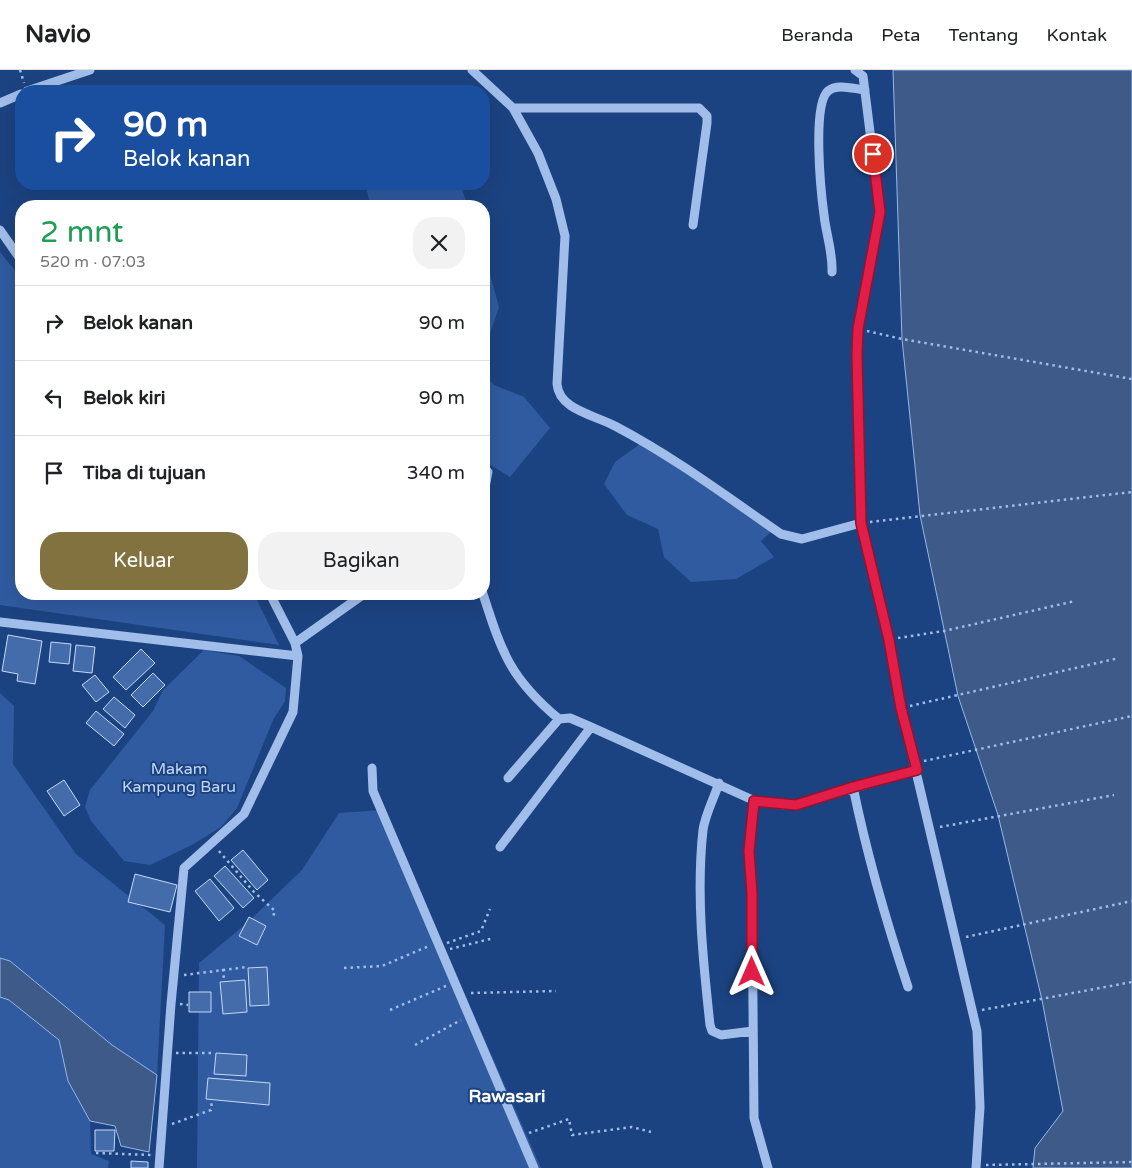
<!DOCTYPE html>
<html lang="id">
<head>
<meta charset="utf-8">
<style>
	body { margin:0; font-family:"Varela Round",sans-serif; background:#f2f2f2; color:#202124; height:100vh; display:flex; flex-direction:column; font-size:19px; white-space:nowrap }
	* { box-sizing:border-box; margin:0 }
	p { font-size:16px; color:#757577 }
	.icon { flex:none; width:28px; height:28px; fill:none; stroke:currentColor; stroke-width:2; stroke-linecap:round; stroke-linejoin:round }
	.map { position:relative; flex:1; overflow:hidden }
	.panel { position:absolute; left:15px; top:130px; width:475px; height:400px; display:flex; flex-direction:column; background:#fff; border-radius:20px; box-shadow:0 5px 20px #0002 }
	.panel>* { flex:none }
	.guide { position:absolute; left:15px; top:15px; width:475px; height:105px; border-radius:20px; box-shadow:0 5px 20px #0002; background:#1a4fa0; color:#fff; overflow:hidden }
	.pin { position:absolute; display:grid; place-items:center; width:42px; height:42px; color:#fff; margin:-21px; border:2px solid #fff; border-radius:50%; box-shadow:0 1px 5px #0007 }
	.me { position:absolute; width:55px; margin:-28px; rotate:0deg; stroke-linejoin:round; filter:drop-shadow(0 0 4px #0008) }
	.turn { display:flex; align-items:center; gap:18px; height:105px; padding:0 25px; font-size:22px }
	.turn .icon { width:65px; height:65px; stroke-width:2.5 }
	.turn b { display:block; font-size:35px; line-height:42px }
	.round { display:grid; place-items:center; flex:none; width:52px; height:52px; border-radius:20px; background:#f2f2f2 }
	.head { display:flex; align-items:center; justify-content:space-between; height:85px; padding:0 25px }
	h1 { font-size:30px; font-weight:600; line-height:38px; color:#1e9e55 }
	.button { display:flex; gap:10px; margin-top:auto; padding:10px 25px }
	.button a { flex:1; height:58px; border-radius:20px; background:#82723f; color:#fff; font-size:20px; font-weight:600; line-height:58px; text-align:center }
	.button a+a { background:#f2f2f2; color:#202124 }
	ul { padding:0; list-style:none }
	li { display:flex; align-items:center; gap:15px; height:75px; padding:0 25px; border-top:1px solid #e0e0e0 }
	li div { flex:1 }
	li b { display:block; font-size:19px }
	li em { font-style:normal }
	header { display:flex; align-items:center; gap:30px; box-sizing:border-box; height:70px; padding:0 25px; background:#fff; border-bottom:1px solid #e0e0e0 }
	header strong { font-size:24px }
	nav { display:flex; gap:28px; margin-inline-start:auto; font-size:18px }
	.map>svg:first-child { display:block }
	.green { fill:#305ba0 }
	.water { fill:#3e5a89; stroke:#94b8ec }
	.building { fill:#446cab; stroke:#c5d9f7 }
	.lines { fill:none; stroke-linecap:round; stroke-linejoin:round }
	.path { stroke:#a1beea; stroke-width:2.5; stroke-dasharray:2.5 4; stroke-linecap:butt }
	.minor { stroke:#a1beea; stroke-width:9 }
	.route-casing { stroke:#92132f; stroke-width:12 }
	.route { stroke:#e11d48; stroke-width:9 }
	.labels { text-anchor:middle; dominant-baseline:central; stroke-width:4; stroke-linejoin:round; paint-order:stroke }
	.park-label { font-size:16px; fill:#c5d9f7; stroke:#1c4381 }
	.neighbourhood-label { font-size:18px; font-weight:bold; fill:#fff; stroke:#1c4381 }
</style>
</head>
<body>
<header>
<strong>Navio</strong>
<nav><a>Beranda</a><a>Peta</a><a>Tentang</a><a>Kontak</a></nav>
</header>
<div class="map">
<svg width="1132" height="1098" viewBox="0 0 1132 1098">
	<rect width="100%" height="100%" fill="#1c4381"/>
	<path class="green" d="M365 114H460L468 136H371Z
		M0 182 21 208V524H254L279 575 0 535Z
		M484 182 499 237 484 281Z
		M484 303 494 315 524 327 550 358 510 407 484 391Z
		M640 374 660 385 771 462 761 471 774 487 736 509 691 512 664 487 658 459 627 445 604 414 615 392Z
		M204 580 239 586 286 618 285 631 273 650 237 738 221 757 192 775 150 795 124 791 91 751 85 737 90 720 153 641 163 620Z
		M0 623 14 636 13 694 76 784 165 855 157 1005 112 975 10 892 0 888Z
		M384 740 541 1098H197L199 893 248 852 302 800 339 743Z
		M0 927 9 930 59 970 68 1011 90 1051 91 1084 109 1091 108 1098H0Z"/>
	<path class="water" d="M893 0H1132V1098H1033L1035 1078 1063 1041 1042 930 998 745 958 626 920 445 902 269Z
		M0 888 10 891 112 975 157 1005 149 1082 121 1076 115 1056 90 1051 68 1011 59 970 9 930 0 927Z"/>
	<path class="building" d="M8 565 42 571 35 614 17 611 18 604 2 601Z
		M51 572 71 574 69 594 49 592Z
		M76 575 95 577 92 603 73 601Z
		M141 579 155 593 126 620 113 607Z
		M153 603 165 615 143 637 131 625Z
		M95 605 109 622 96 632 82 615Z
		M114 627 135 645 125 658 103 639Z
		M96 641 124 664 114 676 86 653Z
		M64 710 80 735 64 746 47 721Z
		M243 780 268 810 257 820 231 790Z
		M225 796 254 828 243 838 214 806Z
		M135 804 177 815 170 842 128 832Z
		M210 809 234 838 219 851 195 821Z
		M249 847 266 856 257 875 239 866Z
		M267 897 269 935 250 936 248 898Z
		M245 910 247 942 223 944 220 912Z
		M189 922H211V942H189Z
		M216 983 247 985 246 1006 214 1004Z
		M208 1008 270 1013 269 1035 206 1029Z
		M95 1060H115L114 1081H95Z
		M131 1091 148 1092V1098H131Z"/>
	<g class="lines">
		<path class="path" d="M20 0 24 13
			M867 261 902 269 1132 309
			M870 452 1132 422
			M898 568 944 561 1075 531
			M910 636 1119 588
			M924 691 1132 646
			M940 757 1114 725
			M219 781 254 822 275 841 272 849
			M966 867 1132 831
			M447 873 481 861 490 839
			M450 879 494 868
			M344 898 382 896 429 876
			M223 899 224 910
			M184 905 247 897
			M471 923 556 921
			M180 934 188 935
			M390 940 446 916
			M982 940 1132 912
			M415 975 461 950
			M176 983H214
			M172 1054 211 1040 212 1030
			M529 1063 569 1049 572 1065 632 1057 651 1062
			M96 1083 152 1085
			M986 1095 1132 1092"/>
		<path class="minor" d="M472 0 513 38 538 83 556 129 565 166 557 314C559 340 595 345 615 356 674 387 726 426 781 464L802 469 861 453
			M855 0 863 6 880 142 858 259 857 285 861 453 889 570 901 638 977 961 980 1037 976 1098
			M27 21 90 0
			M0 33 21 24
			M513 38H699L707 46V53L693 155
			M0 160 21 190
			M832 202C833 183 826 164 824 145 821 123 812 35 828 21 837 13 854 19 865 20
			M484 398 488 402 484 423
			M483 524C502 583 510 608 559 649
			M0 552 298 586
			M295 573 364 524
			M372 698 373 721 534 1098
			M508 708 559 649 570 648 591 657 755 731 784 735H796L917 700
			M719 713C714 728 705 745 703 760 696 824 703 891 710 955L712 961 721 965 753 961
			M853 717C867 785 886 851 908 917
			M755 731 749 781 752 824 754 1048 768 1098
			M500 777 591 657
			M159 1098 171 934 184 798 244 744 293 642 298 586 295 573 270 524"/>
	</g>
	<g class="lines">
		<defs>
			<path id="route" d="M752 902V824L749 781 754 731 796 735 853 717 917 700 901 638 889 570 861 453 857 285 858 259 880 142 873 84"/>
		</defs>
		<use href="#route" class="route-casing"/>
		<use href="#route" class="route"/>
	</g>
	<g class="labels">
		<g class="park-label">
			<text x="179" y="699">Makam<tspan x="179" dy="18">Kampung Baru</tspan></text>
		</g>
		<g class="neighbourhood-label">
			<text x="507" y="1026">Rawasari</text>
		</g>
	</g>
</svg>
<div class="pin" style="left:873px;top:84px;background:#d93025"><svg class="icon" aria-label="arrive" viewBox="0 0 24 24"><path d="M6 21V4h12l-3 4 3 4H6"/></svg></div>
<svg class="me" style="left:752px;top:902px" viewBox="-20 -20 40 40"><path d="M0-17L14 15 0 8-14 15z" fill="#e11d48" stroke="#fff" stroke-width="4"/></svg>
<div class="guide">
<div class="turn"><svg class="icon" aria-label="right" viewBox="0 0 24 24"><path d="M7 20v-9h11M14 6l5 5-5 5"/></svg><div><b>90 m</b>Belok kanan</div></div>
</div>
<section class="panel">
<div class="head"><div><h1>2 mnt</h1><p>520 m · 07:03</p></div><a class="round"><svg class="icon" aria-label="close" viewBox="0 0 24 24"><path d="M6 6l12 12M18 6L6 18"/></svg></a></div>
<ul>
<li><svg class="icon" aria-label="right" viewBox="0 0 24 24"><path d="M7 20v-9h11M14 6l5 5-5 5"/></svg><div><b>Belok kanan</b></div><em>90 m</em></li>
<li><svg class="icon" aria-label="left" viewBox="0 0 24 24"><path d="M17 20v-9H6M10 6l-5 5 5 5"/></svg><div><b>Belok kiri</b></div><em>90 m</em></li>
<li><svg class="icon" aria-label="arrive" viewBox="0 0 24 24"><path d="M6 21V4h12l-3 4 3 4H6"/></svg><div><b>Tiba di tujuan</b></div><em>340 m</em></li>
</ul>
<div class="button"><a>Keluar</a><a>Bagikan</a></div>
</section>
</div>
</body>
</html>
